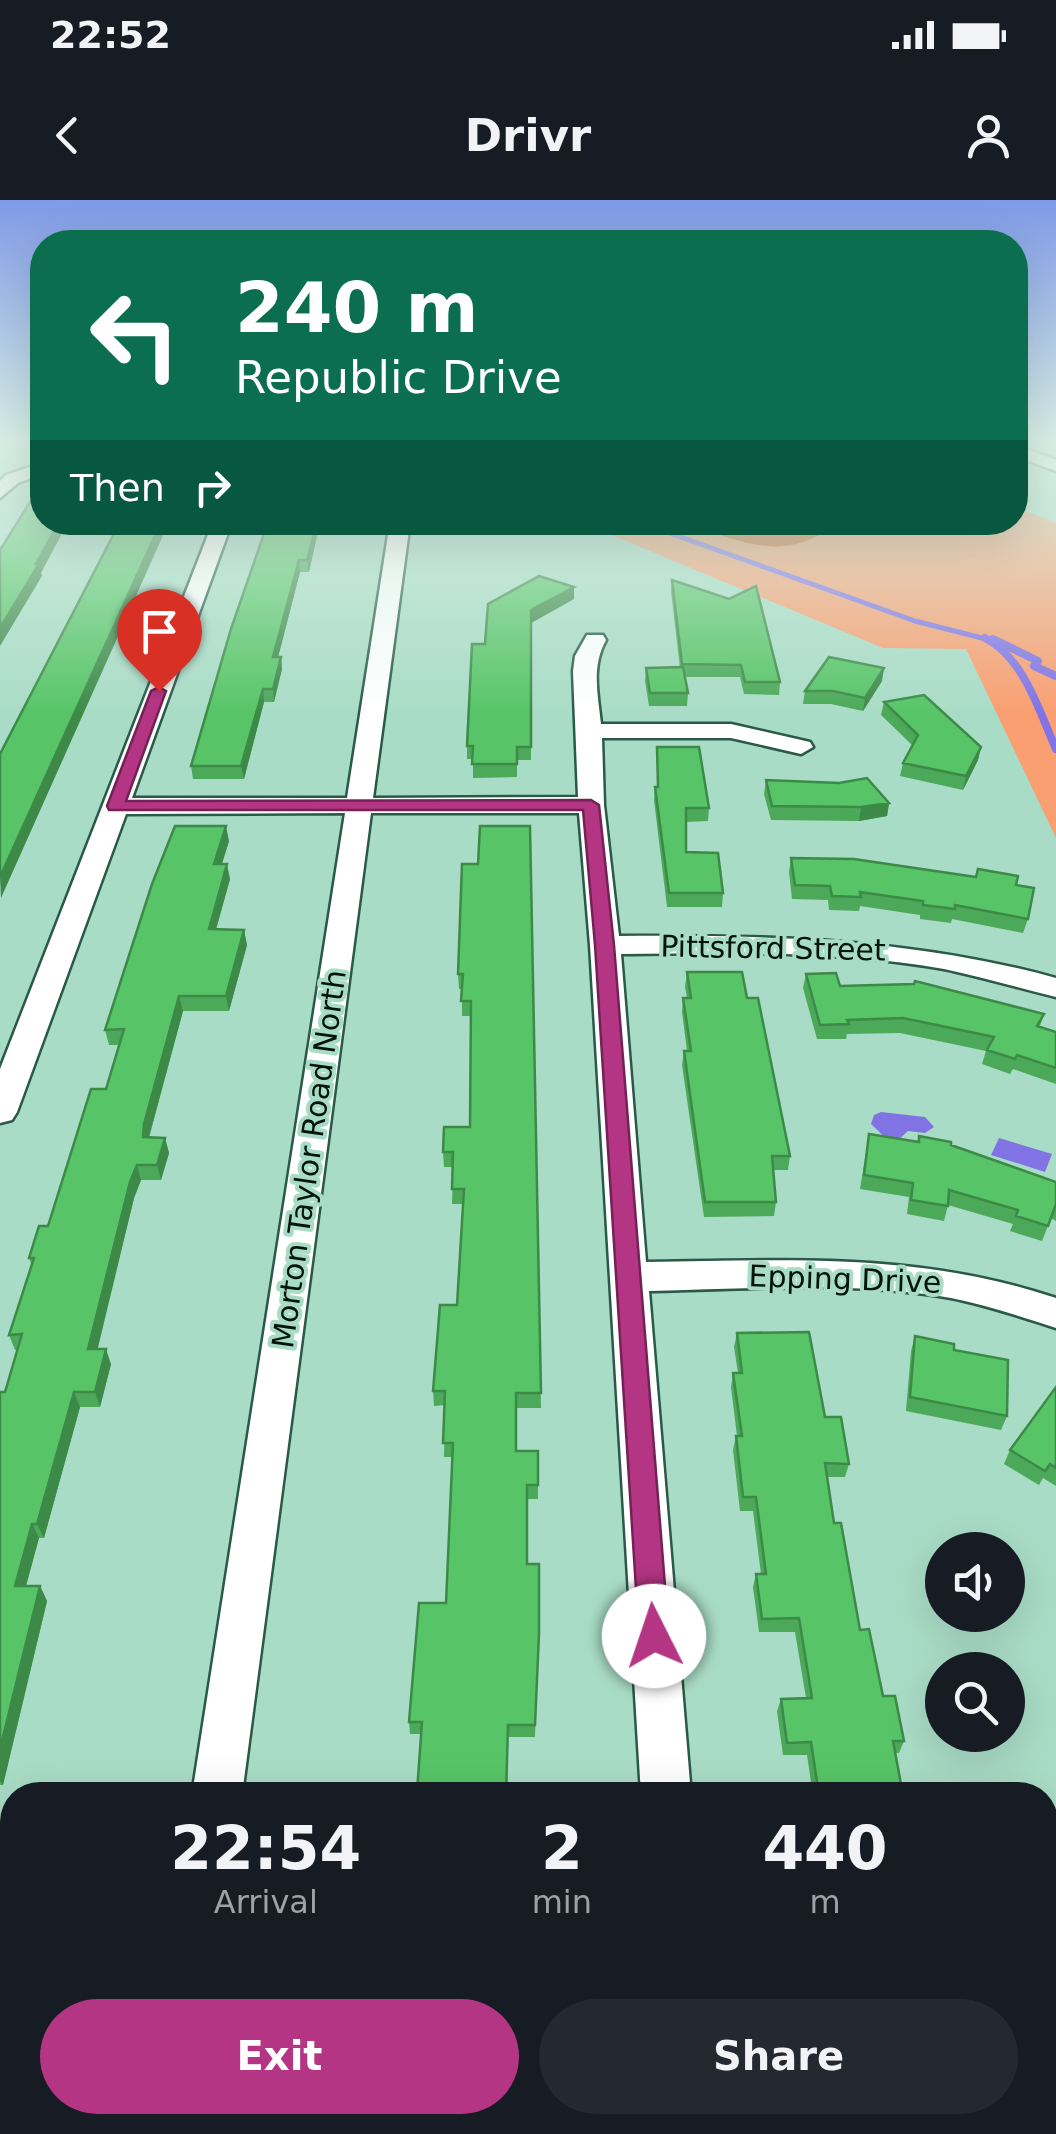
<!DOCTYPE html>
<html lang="en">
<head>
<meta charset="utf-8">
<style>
	body { margin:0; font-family:"DejaVu Sans",sans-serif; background:#242831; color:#f1f3f6; height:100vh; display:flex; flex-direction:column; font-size:38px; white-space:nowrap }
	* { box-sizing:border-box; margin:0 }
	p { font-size:32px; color:#9ea1a6 }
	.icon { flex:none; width:55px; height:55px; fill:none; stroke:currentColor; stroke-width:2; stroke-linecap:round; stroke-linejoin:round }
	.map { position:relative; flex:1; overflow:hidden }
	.panel { position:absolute; left:0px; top:1582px; width:1058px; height:352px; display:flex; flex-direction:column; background:#171b24; border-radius:40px 40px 0 0; box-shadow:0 10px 40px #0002 }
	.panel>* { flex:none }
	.top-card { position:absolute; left:30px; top:30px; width:998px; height:305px; border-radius:40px; box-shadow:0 10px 40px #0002; background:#0b6e4f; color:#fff; overflow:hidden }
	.buttons { position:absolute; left:925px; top:1332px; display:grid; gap:20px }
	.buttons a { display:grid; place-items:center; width:100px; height:100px; border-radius:50%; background:#171b24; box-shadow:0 10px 40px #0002; font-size:50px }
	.pin { position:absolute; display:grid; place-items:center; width:85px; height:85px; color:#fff; margin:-102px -42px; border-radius:50% 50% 50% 0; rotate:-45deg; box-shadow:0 0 10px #0007 }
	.pin .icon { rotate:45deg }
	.me { position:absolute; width:110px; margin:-55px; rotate:356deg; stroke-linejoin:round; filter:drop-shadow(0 0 8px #0008) }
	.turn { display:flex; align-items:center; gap:35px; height:210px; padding:0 40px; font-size:45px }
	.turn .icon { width:130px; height:130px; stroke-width:2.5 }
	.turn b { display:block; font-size:70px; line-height:85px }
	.then { display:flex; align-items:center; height:95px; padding:0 40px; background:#0003; gap:20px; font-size:38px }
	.eta { display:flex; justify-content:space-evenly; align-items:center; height:170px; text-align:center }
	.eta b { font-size:60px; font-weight:800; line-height:70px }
	.action { display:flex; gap:20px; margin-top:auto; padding:20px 40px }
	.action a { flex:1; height:115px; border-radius:60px; background:#b33583; color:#fff; font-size:40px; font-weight:800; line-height:115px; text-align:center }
	.action a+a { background:#242831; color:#f1f3f6 }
	.status { display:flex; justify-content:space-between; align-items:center; height:70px; padding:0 50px; background:#171b24; direction:ltr }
	.status svg { height:28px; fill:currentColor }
	header { display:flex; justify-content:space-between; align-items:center; height:130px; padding:0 40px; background:#171b24; font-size:45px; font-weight:800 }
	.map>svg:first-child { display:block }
	.green { fill:#fa9f71 }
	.forest { fill:#d9641c }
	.water { fill:#8273e5 }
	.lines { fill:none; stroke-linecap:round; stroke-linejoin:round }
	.stream-far1 { stroke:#8273e5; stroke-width:5 }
	.stream { stroke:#8273e5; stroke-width:8 }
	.minor-casing { stroke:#2a5948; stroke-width:5 }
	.minor { fill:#fff; fill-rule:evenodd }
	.wall { fill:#4ba959 }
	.shaded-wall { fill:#3d8a48 }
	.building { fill:#57c567; stroke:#3d8a48; stroke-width:2.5 }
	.route { fill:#b33583; stroke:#742255; stroke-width:2.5 }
	.labels { text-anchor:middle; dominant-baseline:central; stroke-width:8; stroke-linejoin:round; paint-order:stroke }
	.street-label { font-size:30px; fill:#02140d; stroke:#a9dcc6 }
</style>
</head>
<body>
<div class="status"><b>22:52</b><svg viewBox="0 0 49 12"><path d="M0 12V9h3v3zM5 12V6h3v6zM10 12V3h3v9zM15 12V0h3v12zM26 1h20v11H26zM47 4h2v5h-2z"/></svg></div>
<header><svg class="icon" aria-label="back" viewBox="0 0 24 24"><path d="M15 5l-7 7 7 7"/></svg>Drivr<svg class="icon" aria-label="person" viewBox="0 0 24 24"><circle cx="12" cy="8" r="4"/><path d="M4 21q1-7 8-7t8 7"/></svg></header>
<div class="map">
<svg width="1056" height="1934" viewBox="0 0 1056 1934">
	<rect width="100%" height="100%" fill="#a9dcc6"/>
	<path class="green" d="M1015 307 1056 323V638L966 449 883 448 583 323 1015 322Z"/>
	<path class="forest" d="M686 323 839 322V323C783 363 747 344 686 323Z"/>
	<path class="water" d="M881 912 925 917 934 927 925 933 908 931 893 945 871 924 874 915Z
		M999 938 1052 954 1045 972 991 955Z"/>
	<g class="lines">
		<path class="stream-far1" d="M639 322 915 421 990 440"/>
		<path class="stream" d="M985 438C1024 458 1039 511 1056 549
			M993 439 1038 461 1034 466 1056 476"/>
		<defs>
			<path id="minor" d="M1015 245 1056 260V271L1015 256Z
				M42 263V274L18 283 0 298V281L6 275Z
				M213 322H232L132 598H347L390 322H410L373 598 578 597 573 471 575 456 587 435H603L606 440C591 467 598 494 601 524H731L810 542 813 547 801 554 731 538H602L604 605 619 736C768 735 911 738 1056 778V797C1019 788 982 777 944 769 837 750 728 753 621 754L646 1062C789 1060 919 1052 1056 1098V1128C1021 1117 987 1105 951 1098 852 1081 749 1089 649 1091L691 1595H641L590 745 579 613H371L242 1595H192L345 613 126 614 17 912 12 920 0 923V869Z
				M140 1922H198L196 1934H138Z
				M683 1922H741L744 1934H686Z"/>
		</defs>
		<use href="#minor" class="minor-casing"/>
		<use href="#minor" class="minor"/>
	</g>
	<path class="wall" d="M268 322H320L309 372H300L278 457H281L282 469 274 502H264L244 579H193L191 566Z
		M672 380 780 482 779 495 744 494 740 477H685L688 493 687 506H649L645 481 646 468H680L671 391Z
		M574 399 531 423V560H517V577L473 578V559H467V546L485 444Z
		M882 481 863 511 831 504H803L805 491Z
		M884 502 981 547 978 560 963 590 900 576 903 563 912 545 881 515Z
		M657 547 709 608 708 621 686 622V652L723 693 722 707H667L654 600 655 587H657Z
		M766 580 889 603 887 616 859 621 771 620 764 594Z
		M530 626 541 1208H516V1251H538V1299H527V1364L538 1447 535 1537H508L507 1595H417L421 1534H410L409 1522 446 1403 453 1257H444L445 1205 434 1206 433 1191 457 1105 464 1004H452L453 967H444L443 952 470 927V816H462V789H459L458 774 478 664Z
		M229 641 222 664 230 679 216 729 244 730 247 745 229 811H183L149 938H165L169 953 161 980H141L134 998 97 1149 111 1164 100 1207H80L44 1338H39L26 1386H40L47 1401 3 1585H0V1192H5L17 1150H15L9 1135 32 1066 29 1058 48 1026 106 889 120 845H109L105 830Z
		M791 658 976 677 1016 685 1028 719 1023 733 952 719 951 723 920 719V715L860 706 859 711 829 710 828 700 792 699 789 672Z
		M687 772 747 798 790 956 788 970H773L776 1002 774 1016 704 1017 682 865 684 851H687L682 812 683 798H687L685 787Z
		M806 774 840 786 1044 814 1040 826 1056 832V884L1013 869 1010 874 982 864 986 851 900 833 847 834 846 839H817L803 788Z
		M869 934 917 942 919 936 951 945 1056 982V1021L1051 1018 1042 1041 1010 1031 1013 1024 948 1005 944 1021 907 1014 909 997 860 989Z
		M737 1133 825 1217 849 1264 845 1277H827L834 1323 860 1430 883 1496 904 1541 899 1553H896L903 1595H813L807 1555H783L777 1511 781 1499 806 1498 795 1432H759L753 1387 756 1374H761L753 1311H740L733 1250 736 1236H737L731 1187 733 1173H738L734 1147Z
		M915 1136 954 1150 1007 1216 1001 1230 906 1211 911 1151Z
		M1056 1187V1286L1043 1278 1039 1285 1004 1264 1010 1250Z
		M408 1922H512L464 1934 409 1932Z"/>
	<path class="shaded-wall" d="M59 322H68L41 373 42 376 0 446V428Z
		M161 322H169L1 698 0 677Z
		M317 322H320L309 372 307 360Z
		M299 360 300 372 275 469 273 457Z
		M574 387V399L531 423V410Z
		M281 457 282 469 274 502 273 489Z
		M884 468 882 481 863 511 865 498Z
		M263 489 264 502 244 579 241 566Z
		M981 547 978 560 963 590 966 576Z
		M889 603 887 616 859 621 861 607Z
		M226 626 229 641 217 679 214 664Z
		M227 664 230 679 212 744 209 729Z
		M244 730 247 745 229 811 226 796Z
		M179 796 183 811 148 940 143 937 144 924Z
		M165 938 169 953 161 980 157 965Z
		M137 965 141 980 134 998 94 1164 88 1149 130 982Z
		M106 1149 111 1164 100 1207 95 1192Z
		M74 1192 80 1207 44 1338 37 1324Z
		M32 1324 39 1338 22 1400 15 1386Z
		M40 1386 47 1401 3 1585 0 1581V1549Z"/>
	<path class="building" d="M42 283V322H59L36 364H39L0 428V350Z
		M120 322H161L0 677V554Z
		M268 322H317L307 360H299L273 457H281L273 489H263L241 566H191L231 429Z
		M539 376 574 387 531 410V547H517V564H472L473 546H467L472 444H485L488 404Z
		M672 380 729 399 756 386 780 482H745L741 465 682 464Z
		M829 457 884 468 865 498 833 491H805Z
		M683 467 688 493H650L646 468Z
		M924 495 981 547 966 576 903 563 918 535 884 502Z
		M657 547H699L709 608H686V652L718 653 723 693H669L655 587H658Z
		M867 578 889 603 861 607 772 606 766 580 839 583Z
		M175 626H226L214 664H227L209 729 244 730 226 796H179L144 924 143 937 165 938 157 965H137L130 982 88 1149H106L95 1192H74L37 1324H32L15 1386H40L0 1549V1192H5L22 1134 9 1135 34 1058H29L39 1026H48L91 889H106L124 829 105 830 152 684Z
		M480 626H530L541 1193H516V1251H538V1285H527V1364H539V1434L535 1525H508L506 1595H444V1593L417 1592 422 1522H409L419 1403H446L453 1243H443L445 1191H433L440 1105H457L464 989H452L453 952H443L444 927H470L471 801H461L463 774H458L462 664H478Z
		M791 658 854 659 976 677 978 669 1018 676 1016 685 1034 688 1028 719 955 705V709L923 705V701L860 692 861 697 832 696 830 686 795 685Z
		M687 772H742L747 798H758L790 956H772L776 1002H705L684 851H691L683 798H691Z
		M836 773 840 786 914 784 915 781 1044 814 1037 826 1056 832V868L1017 855 1015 859 987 850 994 837 903 818 847 820 849 824 820 825 806 774Z
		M869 934 919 942V936L951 942V945L1056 982V1004L1048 1026 1016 1016 1018 1010 949 990 948 1006 911 1000 913 983 864 975Z
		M809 1132 825 1217H841L849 1264 825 1263 834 1323H841L860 1430 869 1429 883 1496H895L904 1541H893L903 1595H819L811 1542 787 1543 781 1499 812 1498 799 1418 762 1419 756 1374H766L756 1297H743L736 1236H742L733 1173H742L737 1133Z
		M915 1136 954 1144V1150L1008 1160 1007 1216 910 1197Z
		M1056 1187V1268L1050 1264 1045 1271 1010 1250Z
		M408 1922H511V1934H464V1926L407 1924Z
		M958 1922H1002L1009 1934H937Z"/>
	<linearGradient id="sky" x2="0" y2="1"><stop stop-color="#7f9ae7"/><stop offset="0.47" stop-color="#d8efe5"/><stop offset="1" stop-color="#d8efe5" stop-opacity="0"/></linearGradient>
	<rect width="1056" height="514" fill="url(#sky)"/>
	<path class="route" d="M159 487 166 491 126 601 591 600 599 605 614 745 669 1436 665 1446 654 1450 644 1446 639 1436 595 745 583 610H109L107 606 151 491Z"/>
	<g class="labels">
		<g class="street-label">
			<text transform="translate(773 748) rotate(1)">Pittsford Street</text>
			<text transform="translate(309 959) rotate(-82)">Morton Taylor Road North</text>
			<text transform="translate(845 1079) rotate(2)">Epping Drive</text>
		</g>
	</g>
</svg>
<div class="buttons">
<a><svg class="icon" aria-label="sound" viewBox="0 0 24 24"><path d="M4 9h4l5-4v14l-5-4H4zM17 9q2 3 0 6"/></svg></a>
<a><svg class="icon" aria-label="search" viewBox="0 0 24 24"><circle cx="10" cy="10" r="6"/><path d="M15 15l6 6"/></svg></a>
</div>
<div class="pin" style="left:159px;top:491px;background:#d93025"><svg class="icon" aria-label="arrive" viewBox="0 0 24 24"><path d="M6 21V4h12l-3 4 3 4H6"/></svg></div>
<svg class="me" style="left:654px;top:1436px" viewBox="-20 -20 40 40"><circle r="19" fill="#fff"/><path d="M0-13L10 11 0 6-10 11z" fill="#b33583"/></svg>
<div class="top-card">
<div class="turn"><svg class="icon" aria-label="left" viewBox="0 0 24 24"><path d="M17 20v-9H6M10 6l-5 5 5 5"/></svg><div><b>240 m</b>Republic Drive</div></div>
<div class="then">Then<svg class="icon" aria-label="right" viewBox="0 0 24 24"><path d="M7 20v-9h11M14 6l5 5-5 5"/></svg></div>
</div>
<section class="panel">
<div class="eta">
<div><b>22:54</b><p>Arrival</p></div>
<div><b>2</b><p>min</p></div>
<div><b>440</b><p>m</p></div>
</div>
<div class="action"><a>Exit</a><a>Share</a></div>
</section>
</div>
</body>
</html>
